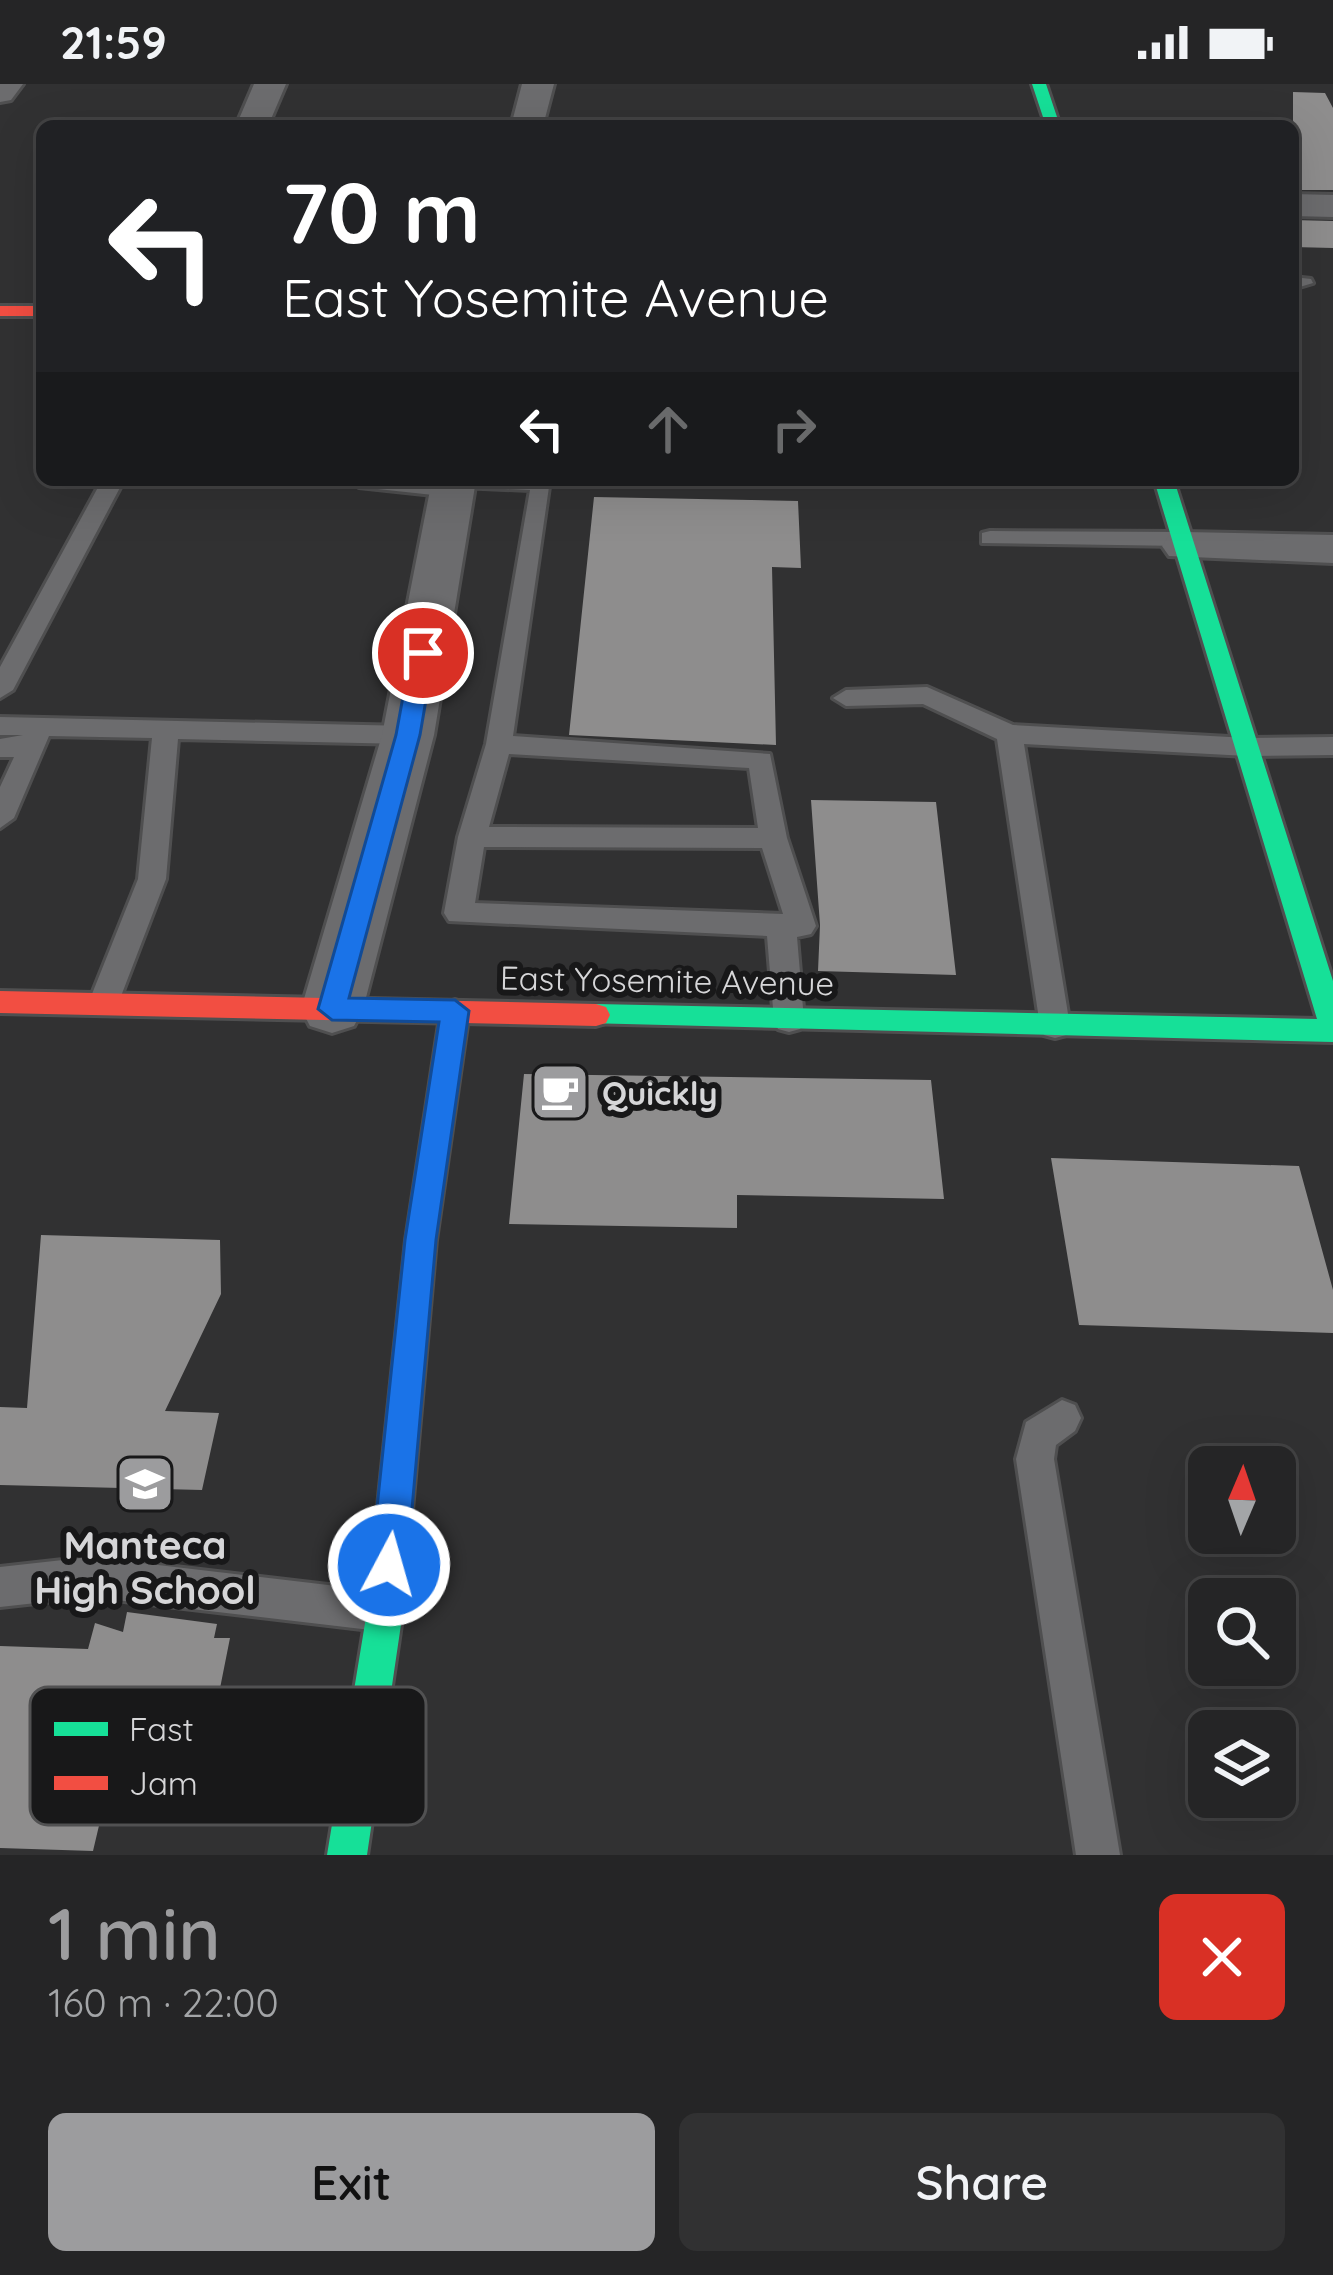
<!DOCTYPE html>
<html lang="en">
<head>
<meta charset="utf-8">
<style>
	body { margin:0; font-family:Quicksand,sans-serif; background:#313132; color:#f1f3f6; height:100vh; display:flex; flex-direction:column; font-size:45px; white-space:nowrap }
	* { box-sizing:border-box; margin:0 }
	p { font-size:39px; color:#a3a5a7 }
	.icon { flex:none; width:66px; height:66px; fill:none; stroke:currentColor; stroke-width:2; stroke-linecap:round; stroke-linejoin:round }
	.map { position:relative; height:1771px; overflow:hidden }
	.details { display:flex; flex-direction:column; background:#252526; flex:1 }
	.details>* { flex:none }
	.guide { position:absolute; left:36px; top:36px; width:1263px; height:366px; border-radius:18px; box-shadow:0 12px 48px #0002,0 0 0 3px #424243; background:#202124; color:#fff; overflow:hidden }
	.needle { width:78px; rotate:2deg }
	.tools { position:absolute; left:1188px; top:1362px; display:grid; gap:24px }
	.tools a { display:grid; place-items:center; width:108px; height:108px; border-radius:18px; background:#252526; box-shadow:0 12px 48px #0002,0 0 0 3px #424243; font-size:60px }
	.pin { position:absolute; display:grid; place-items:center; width:102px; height:102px; color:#fff; margin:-51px; border:6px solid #fff; border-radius:50%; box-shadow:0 3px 12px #0007 }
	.me { position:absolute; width:132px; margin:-66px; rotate:6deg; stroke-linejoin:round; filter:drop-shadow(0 0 9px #0008) }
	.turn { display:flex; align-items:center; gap:42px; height:252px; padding:0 48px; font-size:54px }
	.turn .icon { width:156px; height:156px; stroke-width:2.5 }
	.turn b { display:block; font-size:84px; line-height:102px }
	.lanes { display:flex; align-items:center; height:114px; padding:0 48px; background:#0003; justify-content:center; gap:60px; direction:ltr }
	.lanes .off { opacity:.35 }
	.round { display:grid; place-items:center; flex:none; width:126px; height:126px; border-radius:18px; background:#313132 }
	.summary { display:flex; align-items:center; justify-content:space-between; height:204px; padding:0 48px }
	h1 { font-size:72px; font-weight:600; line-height:90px; color:#9c9c9e }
	.action { display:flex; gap:24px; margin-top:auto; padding:24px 48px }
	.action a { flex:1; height:138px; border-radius:18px; background:#9c9c9e; color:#111; font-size:48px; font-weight:600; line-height:138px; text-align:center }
	.action a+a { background:#313132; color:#f1f3f6 }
	.status { display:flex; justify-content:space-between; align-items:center; height:84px; padding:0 60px; background:#252526; direction:ltr }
	.status svg { height:33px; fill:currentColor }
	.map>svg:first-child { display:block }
	.building { fill:#8e8d8d }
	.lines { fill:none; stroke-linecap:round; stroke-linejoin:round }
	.lane-casing { stroke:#4f4f50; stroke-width:6 }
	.street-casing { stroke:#4f4f50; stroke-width:6 }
	.fast-casing { stroke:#4f4f50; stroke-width:6 }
	.jam-casing { stroke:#4f4f50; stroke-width:6 }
	.lane { fill:#6c6c6e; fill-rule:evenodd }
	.street { fill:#6c6c6e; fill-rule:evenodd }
	.fast { fill:#16e098; fill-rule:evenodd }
	.jam { fill:#f24e42; fill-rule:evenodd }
	.route { fill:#1a73e8; stroke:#114b97; stroke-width:3 }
	.labels { text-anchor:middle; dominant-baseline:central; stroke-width:12; stroke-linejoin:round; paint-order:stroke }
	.street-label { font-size:33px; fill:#d6d6d8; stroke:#181819 }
	.poi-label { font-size:33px; font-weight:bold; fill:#d6d6d8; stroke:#181819; text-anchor:start }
	.near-poi-label { font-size:39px; font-weight:bold; fill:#d6d6d8; stroke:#181819 }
	.key { fill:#181819; stroke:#515152; stroke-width:3 }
	.key-label { font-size:33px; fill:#d6d6d8 }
</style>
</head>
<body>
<div class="status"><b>21:59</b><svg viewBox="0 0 49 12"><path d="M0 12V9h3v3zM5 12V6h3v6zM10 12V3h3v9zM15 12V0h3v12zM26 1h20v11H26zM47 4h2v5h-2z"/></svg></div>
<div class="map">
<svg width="1333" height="1771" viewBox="0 0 1333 1771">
	<rect width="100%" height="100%" fill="#313132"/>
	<path class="building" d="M1293 8 1325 9 1333 24V106H1293Z
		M1293 136 1333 137V164L1293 163Z
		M594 413 798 417 801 484 772 483 776 661 569 651Z
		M811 716 936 718 956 891 818 887 820 841Z
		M524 990 931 996 944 1115 737 1111V1144L509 1140Z
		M1051 1074 1299 1082 1333 1206V1249L1079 1241Z
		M41 1151 220 1156 221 1210 165 1327 219 1329 202 1406 0 1401V1323L27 1324Z
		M127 1528 217 1540 214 1554H230L197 1720 106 1712 93 1767 0 1764V1562L88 1565 95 1539 123 1548Z"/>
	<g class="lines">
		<defs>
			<path id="lane" d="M1293 193 1311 195 1313 199 1293 205Z
				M102 396H124L13 606 0 614V583Z
				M348 396H550L513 652 770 670 787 754 816 842 811 850 797 853 804 936 800 945 789 948 778 945 774 936 767 852 449 837 444 829 458 753 486 660 530 406 461 403 460 411 452 413 359 403ZM509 670 749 684 758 744 489 743ZM484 763 762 764 783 830 475 819Z
				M990 447 1183 448 1194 455 1183 462 982 459V449Z
				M927 603 1013 641 1247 654 1333 653V671L1247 672 1024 660 1070 942 1066 951 1055 954 1044 951 1040 942 997 655 923 620 846 622 833 614 846 606Z
				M0 633 408 642 421 651 408 660 178 655 166 795 118 920 114 929H92L88 920 138 795 152 654 49 652 14 734 0 744V703L14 673H0V655L23 651H0Z
				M1062 1316 1075 1321 1081 1334 1075 1347 1056 1361 1054 1375 1120 1771H1076L1016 1375 1026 1338Z
				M90 1473 379 1507 393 1513 399 1527 393 1541 379 1547 90 1513 0 1523V1483Z"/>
			<path id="street" d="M0 0H23L11 16 0 18Z
				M254 0H286L268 42H236Z
				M522 0H554L543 42H511Z
				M1293 110 1333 111V133L1293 132Z
				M432 396H476L434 651 363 925 354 942 332 949 310 942 301 925 382 651Z
				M1185 448 1333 451V479L1169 472 1162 462 1169 452Z"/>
			<path id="fast" d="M1032 0H1046L1060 42H1046Z
				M1154 396H1174L1333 897V958L586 939 582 931 586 923 596 920 1317 935Z
				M455 916 465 919 469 927 436 1156 403 1527 367 1771H327L367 1527 406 1156 441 927 445 919Z"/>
			<path id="jam" d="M0 222H42V232H0Z
				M0 907 596 920 606 923 610 931 606 939 596 942 0 929Z"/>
		</defs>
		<use href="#lane" class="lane-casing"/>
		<use href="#street" class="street-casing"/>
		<use href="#fast" class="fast-casing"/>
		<use href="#jam" class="jam-casing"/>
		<use href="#lane" class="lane"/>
		<use href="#street" class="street"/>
		<use href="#fast" class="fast"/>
		<use href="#jam" class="jam"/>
	</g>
	<path class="route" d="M423 562 434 569 420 651 349 914 455 916 469 927 436 1156 407 1481 402 1494 389 1499 376 1494 371 1481 405 1156 439 938 332 936 318 925 396 651 411 569Z"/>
	<defs>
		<symbol id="cafe-square" viewBox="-11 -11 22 22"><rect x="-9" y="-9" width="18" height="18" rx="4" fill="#9c9c9e" stroke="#181819"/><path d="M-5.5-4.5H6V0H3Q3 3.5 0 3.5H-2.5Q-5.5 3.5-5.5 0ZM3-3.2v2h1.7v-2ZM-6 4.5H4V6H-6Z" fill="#fff"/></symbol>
		<symbol id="school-square" viewBox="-11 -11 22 22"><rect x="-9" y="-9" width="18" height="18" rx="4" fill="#9c9c9e" stroke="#181819"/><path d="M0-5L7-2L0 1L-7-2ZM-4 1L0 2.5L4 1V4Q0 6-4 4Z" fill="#fff"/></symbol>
	</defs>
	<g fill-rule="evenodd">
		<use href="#cafe-square" x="527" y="975" width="66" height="66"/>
		<use href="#school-square" x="112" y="1367" width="66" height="66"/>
	</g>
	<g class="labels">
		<g class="street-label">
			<text transform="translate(667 896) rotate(1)">East Yosemite Avenue</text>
		</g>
		<g class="poi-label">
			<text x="602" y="1008">Quickly</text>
		</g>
		<g class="near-poi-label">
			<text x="145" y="1460">Manteca<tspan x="145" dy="45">High School</tspan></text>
		</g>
	</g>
	<rect x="30" y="1603" width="396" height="138" rx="18" class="key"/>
	<rect x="54" y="1638" width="54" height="14" fill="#16e098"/>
	<rect x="54" y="1692" width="54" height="14" fill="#f24e42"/>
	<g class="key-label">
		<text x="129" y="1657">Fast</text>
		<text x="129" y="1711">Jam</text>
	</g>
</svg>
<div class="tools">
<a><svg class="needle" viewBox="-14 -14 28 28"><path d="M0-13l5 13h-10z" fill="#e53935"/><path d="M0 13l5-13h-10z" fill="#a3a5a7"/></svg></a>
<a><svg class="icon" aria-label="search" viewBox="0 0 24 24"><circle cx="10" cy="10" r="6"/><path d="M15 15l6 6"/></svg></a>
<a><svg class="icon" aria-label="layers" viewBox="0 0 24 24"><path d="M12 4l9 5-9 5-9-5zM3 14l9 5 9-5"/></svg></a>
</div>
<div class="pin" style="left:423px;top:569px;background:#d93025"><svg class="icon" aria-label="arrive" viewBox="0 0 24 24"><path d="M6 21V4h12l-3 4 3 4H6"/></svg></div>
<svg class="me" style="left:389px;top:1481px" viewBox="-20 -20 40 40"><circle r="17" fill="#1a73e8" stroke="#fff" stroke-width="3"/><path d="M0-11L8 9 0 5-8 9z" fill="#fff"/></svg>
<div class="guide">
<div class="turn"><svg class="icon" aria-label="left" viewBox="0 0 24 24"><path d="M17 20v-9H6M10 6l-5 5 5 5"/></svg><div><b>70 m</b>East Yosemite Avenue</div></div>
<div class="lanes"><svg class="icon" aria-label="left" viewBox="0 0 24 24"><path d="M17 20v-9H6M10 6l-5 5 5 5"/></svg><svg class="icon off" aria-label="ahead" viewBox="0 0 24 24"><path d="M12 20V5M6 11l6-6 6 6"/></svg><svg class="icon off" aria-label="right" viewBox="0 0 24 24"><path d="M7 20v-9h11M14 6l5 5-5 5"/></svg></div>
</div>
</div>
<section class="details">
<div class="summary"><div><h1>1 min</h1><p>160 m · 22:00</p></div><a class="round" style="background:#d93025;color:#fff"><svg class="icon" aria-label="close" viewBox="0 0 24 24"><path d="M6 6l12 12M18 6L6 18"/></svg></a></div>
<div class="action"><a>Exit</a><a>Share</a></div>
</section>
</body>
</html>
